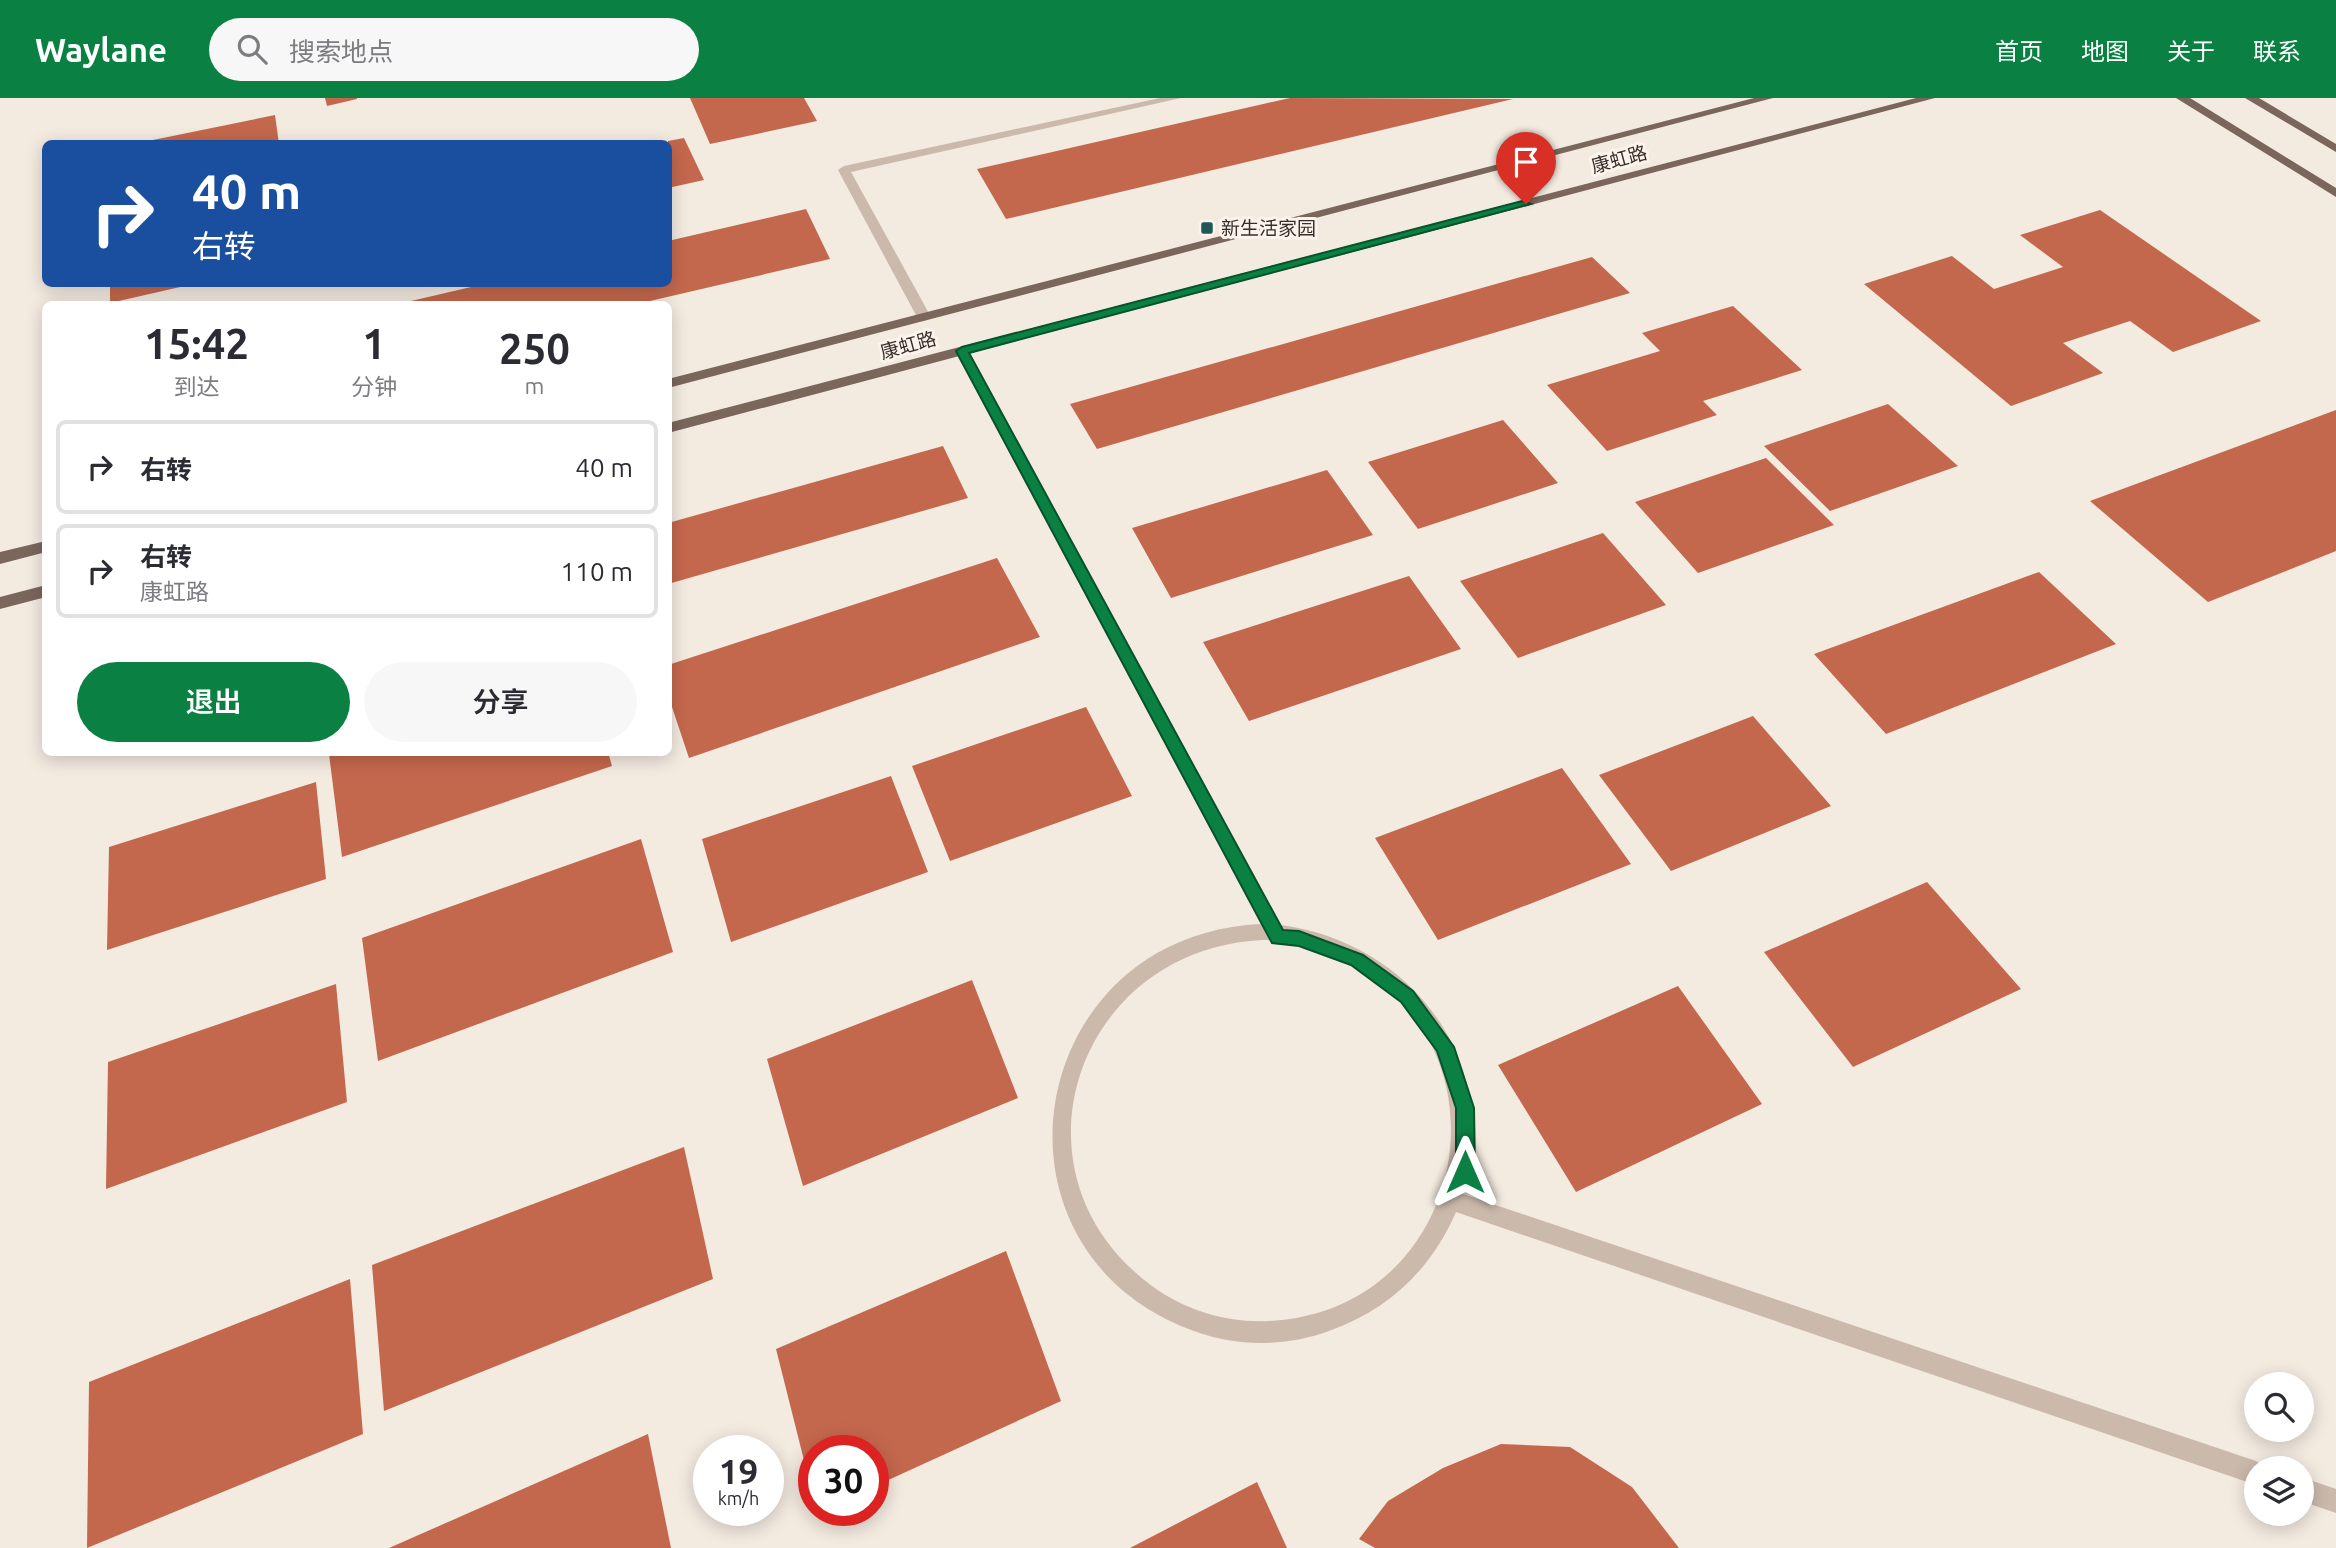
<!DOCTYPE html>
<html lang="zh">
<head>
<meta charset="utf-8">
<style>
	body { margin:0; font-family:Ubuntu,"Noto Sans SC",sans-serif; background:#f7f7f7; color:#2b2b33; height:100vh; display:flex; flex-direction:column; font-size:26px; white-space:nowrap }
	* { box-sizing:border-box; margin:0 }
	p { font-size:23px; color:#7c7c81 }
	.icon { flex:none; width:38px; height:38px; fill:none; stroke:currentColor; stroke-width:2; stroke-linecap:round; stroke-linejoin:round }
	.map { position:relative; flex:1; overflow:hidden }
	.details { position:absolute; left:42px; top:203px; width:630px; height:455px; display:flex; flex-direction:column; background:#fff; border-radius:10px; box-shadow:0 4px 18px #0003 }
	.details>* { flex:none }
	.guide { position:absolute; left:42px; top:42px; width:630px; height:147px; border-radius:10px; box-shadow:0 4px 18px #0003; background:#1a4fa0; color:#fff; overflow:hidden }
	.fabs { position:absolute; left:2244px; top:1274px; display:grid; gap:14px }
	.fabs a { display:grid; place-items:center; width:70px; height:70px; border-radius:50%; background:#fff; box-shadow:0 4px 18px #0003; font-size:35px }
	.speed { position:absolute; left:693px; top:1337px; display:flex; gap:14px; font-size:35px; font-weight:700; text-align:center }
	.speed>* { display:grid; place-content:center; width:91px; height:91px; border-radius:50%; background:#fff; box-shadow:0 4px 18px #0003; line-height:1 }
	.speed small { font-size:18px; font-weight:400 }
	.speed .limit { border:10px solid #d22; background:#fff; color:#111 }
	.pin { position:absolute; display:grid; place-items:center; width:60px; height:60px; color:#fff; margin:-72px -30px; border-radius:50% 50% 50% 0; rotate:-45deg; box-shadow:0 0 7px #0007 }
	.pin .icon { rotate:45deg }
	.me { position:absolute; width:77px; margin:-38px; rotate:0deg; stroke-linejoin:round; filter:drop-shadow(0 0 5px #0008) }
	.turn { display:flex; align-items:center; gap:24px; height:147px; padding:0 35px; font-size:32px }
	.turn .icon { width:91px; height:91px; stroke-width:2.5 }
	.turn b { display:block; font-size:49px; line-height:60px }
	.eta { display:flex; justify-content:space-evenly; align-items:center; height:119px; text-align:center }
	.eta b { font-size:42px; font-weight:600; line-height:49px }
	.button { display:flex; gap:14px; margin-top:auto; padding:14px 35px }
	.button a { flex:1; height:80px; border-radius:42px; background:#0b8043; color:#fff; font-size:28px; font-weight:600; line-height:80px; text-align:center }
	.button a+a { background:#f7f7f7; color:#2b2b33 }
	ul { padding:0; list-style:none }
	li { display:flex; align-items:center; gap:21px; height:94px; margin:0 14px 10px; padding:0 21px; border:4px solid #e1e1e2; border-radius:10px }
	li div { flex:1 }
	li b { display:block; font-size:26px }
	li em { font-style:normal }
	header { display:flex; align-items:center; gap:42px; box-sizing:border-box; height:98px; padding:0 35px; background:#0b8043; color:#fff }
	header strong { font-size:33px }
	nav { display:flex; gap:38px; margin-inline-start:auto; font-size:24px }
	.search { width:490px; height:63px; background:#f7f7f7; display:flex; align-items:center; gap:18px; box-sizing:border-box; padding:0 24px; border-radius:38px; color:#7c7c81; font-size:26px }
	.map>svg:first-child { display:block }
	.building { fill:#c4684d }
	.lines { fill:none; stroke-linecap:round; stroke-linejoin:round }
	.minor { fill:#cbb9ac; fill-rule:evenodd }
	.major { fill:#7b665c; fill-rule:evenodd }
	.route { fill:#0b8043; stroke:#07532c; stroke-width:2 }
	.poi-dot { fill:#20575a; stroke:#faf4ec; stroke-width:2.5 }
	.labels { text-anchor:middle; dominant-baseline:central; stroke-width:6; stroke-linejoin:round; paint-order:stroke }
	.far-street-label { font-size:19px; fill:#392f2a; stroke:#faf4ec }
	.far-poi-label { font-size:19px; fill:#392f2a; stroke:#faf4ec; text-anchor:start }
</style>
</head>
<body>
<header>
<strong>Waylane</strong>
<div class="search"><svg class="icon" aria-label="search" viewBox="0 0 24 24"><circle cx="10" cy="10" r="6"/><path d="M15 15l6 6"/></svg>搜索地点</div>
<nav><a>首页</a><a>地图</a><a>关于</a><a>联系</a></nav>
</header>
<div class="map">
<svg width="2336" height="1450" viewBox="0 0 2336 1450">
	<rect width="100%" height="100%" fill="#f3eae0"/>
	<path class="building" d="M325 0H357V1L327 8Z
		M690 0H804L817 23 710 46Z
		M1290 0 1513 1 1006 121 977 71Z
		M275 17 279 46H143V44Z
		M684 40 704 82 668 90V43Z
		M806 111 830 161 637 206H398L484 186H668V143Z
		M2100 112 2261 223 2173 254 2130 223 2063 245 2103 275 2011 308 1864 186 1952 158 1994 191 2063 169 2020 137Z
		M1592 159 1630 195 1097 351 1070 306Z
		M110 186H189V187L110 205Z
		M1733 208 1802 272 1703 303 1717 317 1607 353 1547 287 1660 253 1642 235Z
		M1888 306 1958 368 1830 413 1764 348Z
		M2336 312V453L2208 504 2090 403Z
		M1503 322 1558 385 1418 431 1368 364Z
		M943 348 968 400 668 486V425Z
		M1766 360 1834 427 1698 475 1635 404Z
		M1327 372 1373 437 1171 500 1132 430Z
		M1603 435 1666 507 1518 560 1460 483Z
		M997 460 1040 539 689 660 668 597V567Z
		M2039 474 2116 546 1886 636 1814 556Z
		M1409 478 1461 551 1249 623 1203 544Z
		M1086 609 1132 698 950 763 912 668Z
		M1753 618 1831 708 1671 773 1599 677Z
		M333 654H608L612 668 342 759 329 656Z
		M1562 670 1631 766 1438 842 1375 740Z
		M891 678 928 774 731 844 702 741Z
		M316 684 326 781 107 852 109 749Z
		M641 741 673 854 378 963 362 840Z
		M1927 784 2021 891 1853 969 1764 854Z
		M972 882 1018 1000 803 1088 767 961Z
		M336 886 347 1004 106 1091 108 964Z
		M1678 888 1762 1006 1576 1094 1498 967Z
		M684 1049 713 1181 384 1313 372 1167Z
		M1006 1153 1061 1303 873 1389V1353H814L813 1398 776 1251Z
		M350 1181 363 1336 87 1450 89 1284Z
		M648 1336 671 1450H389Z
		M1501 1346 1570 1349 1632 1389 1679 1450H1375L1359 1441 1388 1403 1443 1370Z
		M1257 1384 1287 1450H1130Z"/>
	<g class="lines">
		<path class="minor" d="M1160 0H1181L851 74 931 219 924 223 917 219 838 72 844 68Z
			M962 249 969 253 1281 827C1411 844 1504 965 1463 1096L2256 1363 2266 1370H2256V1387L1456 1114C1431 1172 1388 1212 1329 1233 1285 1249 1237 1249 1194 1233 972 1153 1024 837 1261 826L955 253ZM1262 842H1270L1278 847C1296 840 1322 850 1340 859 1520 944 1470 1213 1269 1223 1228 1225 1186 1213 1152 1188 1000 1076 1076 851 1262 842Z
			M2301 1379 2336 1391V1415L2301 1403Z"/>
		<path class="major" d="M1754 0H1773L668 290V281Z
			M1916 0H1935L668 335V325Z
			M2176 0H2190L2336 90V99Z
			M2245 0H2259L2336 46V54Z
			M46 443V454L0 466V454Z
			M46 487V499L0 511V499Z"/>
	</g>
	<path class="route" d="M1522 103 1531 106 969 255 1283 832 1299 833 1363 857 1413 893 1454 949 1474 1010 1475 1074 1472 1080 1465 1083 1459 1080 1456 1074V1010L1437 953 1401 904 1351 867 1299 848 1272 845 956 253 962 249Z"/>
	<rect class="poi-dot" x="1200" y="123" width="14" height="14" rx="3.5"/>
	<g class="labels">
		<g class="far-street-label">
			<text transform="translate(1619 61) rotate(-15)">康虹路</text>
			<text transform="translate(908 247) rotate(-15)">康虹路</text>
		</g>
		<g class="far-poi-label">
			<text x="1221" y="130">新生活家园</text>
		</g>
	</g>
</svg>
<div class="fabs">
<a><svg class="icon" aria-label="search" viewBox="0 0 24 24"><circle cx="10" cy="10" r="6"/><path d="M15 15l6 6"/></svg></a>
<a><svg class="icon" aria-label="layers" viewBox="0 0 24 24"><path d="M12 4l9 5-9 5-9-5zM3 14l9 5 9-5"/></svg></a>
</div>
<div class="speed"><div>19<small>km/h</small></div><div class="limit">30</div></div>
<div class="pin" style="left:1526px;top:106px;background:#d93025"><svg class="icon" aria-label="arrive" viewBox="0 0 24 24"><path d="M6 21V4h12l-3 4 3 4H6"/></svg></div>
<svg class="me" style="left:1465px;top:1074px" viewBox="-20 -20 40 40"><path d="M0-17L14 15 0 8-14 15z" fill="#0b8043" stroke="#fff" stroke-width="4"/></svg>
<div class="guide">
<div class="turn"><svg class="icon" aria-label="right" viewBox="0 0 24 24"><path d="M7 20v-9h11M14 6l5 5-5 5"/></svg><div><b>40 m</b>右转</div></div>
</div>
<section class="details">
<div class="eta">
<div><b>15:42</b><p>到达</p></div>
<div><b>1</b><p>分钟</p></div>
<div><b>250</b><p>m</p></div>
</div>
<ul>
<li><svg class="icon" aria-label="right" viewBox="0 0 24 24"><path d="M7 20v-9h11M14 6l5 5-5 5"/></svg><div><b>右转</b></div><em>40 m</em></li>
<li><svg class="icon" aria-label="right" viewBox="0 0 24 24"><path d="M7 20v-9h11M14 6l5 5-5 5"/></svg><div><b>右转</b><p>康虹路</p></div><em>110 m</em></li>
</ul>
<div class="button"><a>退出</a><a>分享</a></div>
</section>
</div>
</body>
</html>
